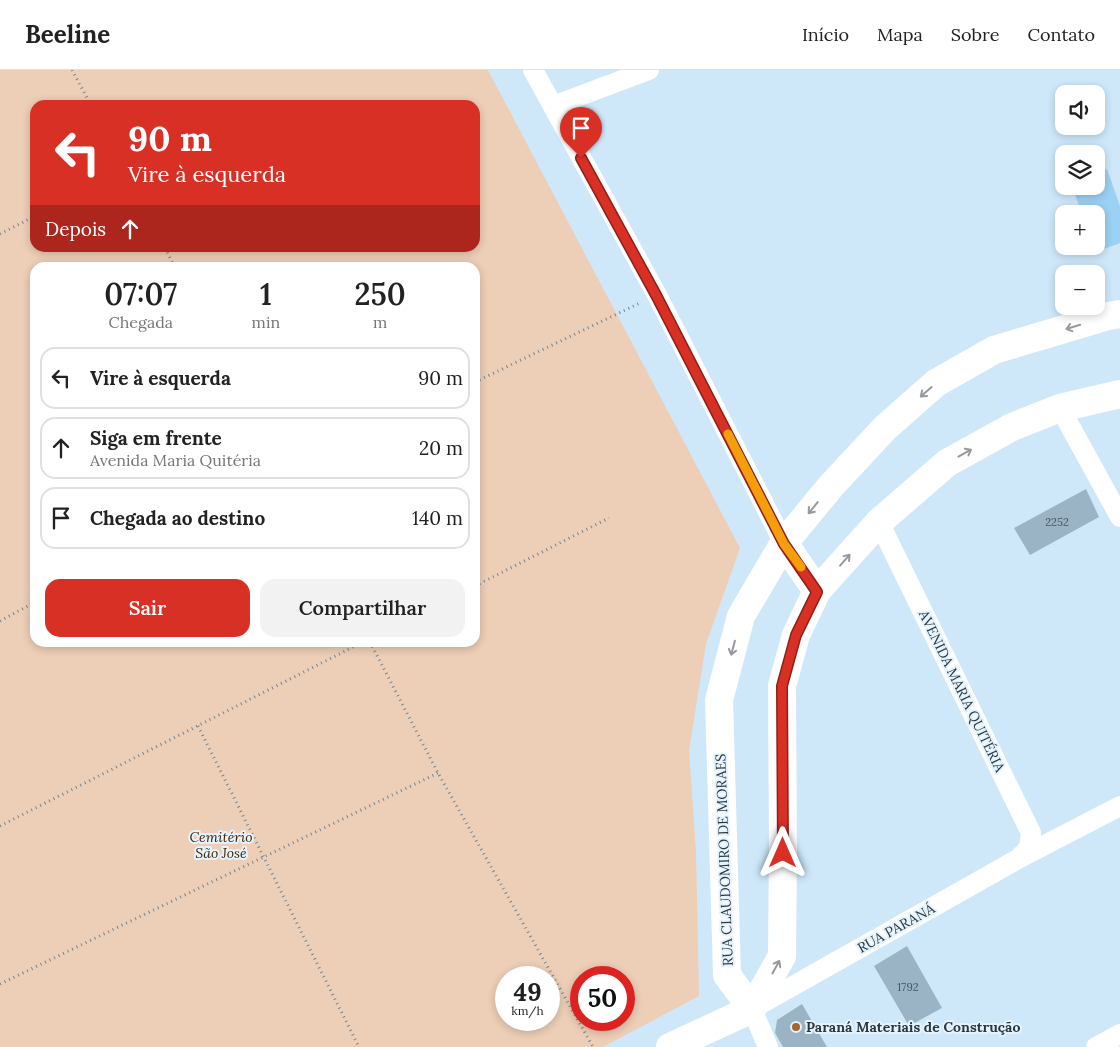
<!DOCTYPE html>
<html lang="pt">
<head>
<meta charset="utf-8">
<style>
	body { margin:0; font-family:Lora,serif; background:#f2f2f2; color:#222; height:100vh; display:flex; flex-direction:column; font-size:19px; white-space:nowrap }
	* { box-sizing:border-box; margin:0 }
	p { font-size:16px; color:#767676 }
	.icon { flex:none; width:28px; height:28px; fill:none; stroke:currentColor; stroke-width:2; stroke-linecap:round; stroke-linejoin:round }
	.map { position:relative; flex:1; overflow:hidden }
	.side { position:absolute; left:30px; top:192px; width:450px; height:385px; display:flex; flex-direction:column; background:#fff; border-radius:15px; box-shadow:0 2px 8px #0003 }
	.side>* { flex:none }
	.hud { position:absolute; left:30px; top:30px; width:450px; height:152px; border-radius:15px; box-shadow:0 2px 8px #0003; background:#d93025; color:#fff; overflow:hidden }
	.controls { position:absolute; left:1055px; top:15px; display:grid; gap:10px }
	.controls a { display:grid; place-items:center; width:50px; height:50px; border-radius:10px; background:#fff; box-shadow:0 2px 8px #0003; font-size:25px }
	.speed { position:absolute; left:495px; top:896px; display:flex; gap:10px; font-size:25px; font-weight:700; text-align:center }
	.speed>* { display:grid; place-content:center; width:65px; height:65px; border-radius:50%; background:#fff; box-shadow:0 2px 8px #0003; line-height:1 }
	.speed small { font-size:12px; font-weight:400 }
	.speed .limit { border:8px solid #d22; background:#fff; color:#111 }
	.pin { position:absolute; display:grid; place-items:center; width:42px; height:42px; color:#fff; margin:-51px -21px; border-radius:50% 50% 50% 0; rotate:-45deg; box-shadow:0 0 5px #0007 }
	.pin .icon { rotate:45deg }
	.me { position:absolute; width:55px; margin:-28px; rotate:0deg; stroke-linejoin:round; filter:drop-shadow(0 0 4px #0008) }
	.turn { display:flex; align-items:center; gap:18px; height:105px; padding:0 15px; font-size:22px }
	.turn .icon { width:65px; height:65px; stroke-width:2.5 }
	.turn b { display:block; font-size:35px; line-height:42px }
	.then { display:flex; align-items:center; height:48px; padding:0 15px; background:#0003; gap:10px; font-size:19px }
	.eta { display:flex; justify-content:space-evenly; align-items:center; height:85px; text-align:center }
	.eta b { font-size:30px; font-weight:600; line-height:35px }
	.action { display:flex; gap:10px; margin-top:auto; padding:10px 15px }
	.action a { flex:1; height:58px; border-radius:15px; background:#d93025; color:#fff; font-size:20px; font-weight:600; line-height:58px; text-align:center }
	.action a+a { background:#f2f2f2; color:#222 }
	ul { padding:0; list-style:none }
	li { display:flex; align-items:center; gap:15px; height:62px; margin:0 10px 8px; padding:0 5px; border:2px solid #e0e0e0; border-radius:15px }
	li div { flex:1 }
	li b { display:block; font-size:19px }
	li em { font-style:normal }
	header { display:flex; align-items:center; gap:30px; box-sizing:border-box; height:70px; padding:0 25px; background:#fff; border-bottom:1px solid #e0e0e0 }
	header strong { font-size:24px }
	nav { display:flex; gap:28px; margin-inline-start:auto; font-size:18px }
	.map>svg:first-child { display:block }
	.green { fill:#edceb7; fill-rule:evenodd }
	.water { fill:#9bd1f4 }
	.building { fill:#9bb4c5 }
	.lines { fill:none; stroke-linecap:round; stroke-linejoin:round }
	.path { stroke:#758692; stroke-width:3; stroke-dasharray:1 4; stroke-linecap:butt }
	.minor { stroke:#fff; stroke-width:20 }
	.secondary { stroke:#fff; stroke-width:28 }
	.oneway { stroke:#969a9e }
	.route-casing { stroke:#8d1f18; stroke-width:12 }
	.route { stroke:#d93025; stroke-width:9 }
	.slow { stroke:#f59e0b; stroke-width:9 }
	.poi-dot { fill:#a5652e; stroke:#e4f4ff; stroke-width:2 }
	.labels { text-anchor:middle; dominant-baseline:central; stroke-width:4; stroke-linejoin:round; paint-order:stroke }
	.number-label { font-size:11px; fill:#48565f }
	.street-label { font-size:14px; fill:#2c363d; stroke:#e4f4ff }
	.park-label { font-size:14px; font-style:italic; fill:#412205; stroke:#e4f4ff }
	.poi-label { font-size:14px; font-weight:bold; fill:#2c363d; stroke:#e4f4ff; text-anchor:start }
</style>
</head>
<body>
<header>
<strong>Beeline</strong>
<nav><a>Início</a><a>Mapa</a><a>Sobre</a><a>Contato</a></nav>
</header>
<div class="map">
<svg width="1120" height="977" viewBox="0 0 1120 977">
	<rect width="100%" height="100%" fill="#cee8fa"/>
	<path class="green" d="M0 0H488L740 478 706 574 689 681 696 782 699 926 603 977H0ZM35 35H475V178H35ZM35 198H475V572H35ZM506 908H549V950H506ZM581 908H624V950H581Z"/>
	<path class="water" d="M1107 99 1120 136V173L1096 182 1094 176H1096V144H1082L1072 116H1096V103Z"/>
	<path class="building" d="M1086 419 1099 447 1030 485 1014 458Z
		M907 876 942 938 909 956 874 896Z
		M802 934 827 977H783L775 963 777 950Z"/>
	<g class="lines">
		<path class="path" d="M72 0 91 35
			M0 164 35 146
			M165 178 175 198
			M475 312 640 233
			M475 516 609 448
			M0 551 35 532
			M370 572 438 703 593 977
			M198 656 359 977
			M0 756 363 572
			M0 914 438 703"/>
		<path class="minor" d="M533 0 657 225 784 473
			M553 36 649 0
			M1060 338 1120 447
			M879 452 1031 763 1029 778 1018 789
			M768 977 752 939 1018 789 1120 736
			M1096 977 1120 964"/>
		<path class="secondary" d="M784 473 817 521
			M752 939 727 905 719 630 741 546 784 473 831 416 885 358 936 313 994 280 1108 246 1120 244
			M752 939 782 886 783 783 782 616 796 565 817 521 879 452 947 393 1012 357 1060 338 1120 324
			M670 977 752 939"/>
	</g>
	<defs><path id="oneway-shaft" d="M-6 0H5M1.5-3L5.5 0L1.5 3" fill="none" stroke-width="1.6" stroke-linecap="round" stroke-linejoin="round" transform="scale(1.25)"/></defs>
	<g class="oneway">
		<use href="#oneway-shaft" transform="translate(1073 257) rotate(163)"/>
		<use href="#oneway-shaft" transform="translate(926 322) rotate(139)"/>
		<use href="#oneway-shaft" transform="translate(965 383) rotate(-29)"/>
		<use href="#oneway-shaft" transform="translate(813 438) rotate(129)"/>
		<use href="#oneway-shaft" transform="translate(845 490) rotate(-49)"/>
		<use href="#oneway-shaft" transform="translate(733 578) rotate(105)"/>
		<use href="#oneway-shaft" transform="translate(776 897) rotate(-61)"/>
	</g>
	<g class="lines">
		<defs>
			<path id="route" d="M581 88 656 225 784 474 817 522 796 565 782 616 783 783"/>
		</defs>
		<use href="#route" class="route-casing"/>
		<use href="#route" class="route"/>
		<path class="slow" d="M728 364 784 474 801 497"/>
	</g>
	<circle class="poi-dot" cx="796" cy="957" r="5"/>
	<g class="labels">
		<g class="number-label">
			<text x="1057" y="452">2252</text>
			<text x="908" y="917">1792</text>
		</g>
		<g class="street-label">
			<text transform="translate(962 621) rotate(64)">AVENIDA MARIA QUITÉRIA</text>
			<text transform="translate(724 790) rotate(-92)">RUA CLAUDOMIRO DE MORAES</text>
			<text transform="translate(896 858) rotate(-29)">RUA PARANÁ</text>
		</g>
		<g class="park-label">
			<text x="221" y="767">Cemitério<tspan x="221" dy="16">São José</tspan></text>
		</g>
		<g class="poi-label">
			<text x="806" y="957">Paraná Materiais de Construção</text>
		</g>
	</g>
</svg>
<div class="controls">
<a><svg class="icon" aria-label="sound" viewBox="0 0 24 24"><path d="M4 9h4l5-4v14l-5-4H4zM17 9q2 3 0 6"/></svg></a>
<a><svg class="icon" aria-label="layers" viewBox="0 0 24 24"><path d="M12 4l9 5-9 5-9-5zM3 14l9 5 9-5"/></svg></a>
<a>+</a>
<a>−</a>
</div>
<div class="speed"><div>49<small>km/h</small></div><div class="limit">50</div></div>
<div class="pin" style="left:581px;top:88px;background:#d93025"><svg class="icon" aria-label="arrive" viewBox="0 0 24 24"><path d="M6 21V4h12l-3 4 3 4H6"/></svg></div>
<svg class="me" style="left:783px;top:783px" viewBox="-20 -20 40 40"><path d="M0-17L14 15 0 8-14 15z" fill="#d93025" stroke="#fff" stroke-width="4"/></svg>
<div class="hud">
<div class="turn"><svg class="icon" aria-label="left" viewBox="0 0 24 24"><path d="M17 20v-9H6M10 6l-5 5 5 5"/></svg><div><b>90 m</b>Vire à esquerda</div></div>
<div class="then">Depois<svg class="icon" aria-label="ahead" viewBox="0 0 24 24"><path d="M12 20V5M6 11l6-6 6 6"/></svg></div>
</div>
<section class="side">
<div class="eta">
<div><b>07:07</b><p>Chegada</p></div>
<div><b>1</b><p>min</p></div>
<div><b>250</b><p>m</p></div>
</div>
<ul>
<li><svg class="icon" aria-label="left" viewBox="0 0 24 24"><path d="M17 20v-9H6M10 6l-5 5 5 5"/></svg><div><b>Vire à esquerda</b></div><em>90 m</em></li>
<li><svg class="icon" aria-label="ahead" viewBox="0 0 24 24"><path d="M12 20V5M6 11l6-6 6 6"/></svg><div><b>Siga em frente</b><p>Avenida Maria Quitéria</p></div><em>20 m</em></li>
<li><svg class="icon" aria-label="arrive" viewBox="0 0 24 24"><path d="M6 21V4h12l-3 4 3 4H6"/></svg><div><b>Chegada ao destino</b></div><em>140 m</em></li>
</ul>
<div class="action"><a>Sair</a><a>Compartilhar</a></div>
</section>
</div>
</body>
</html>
